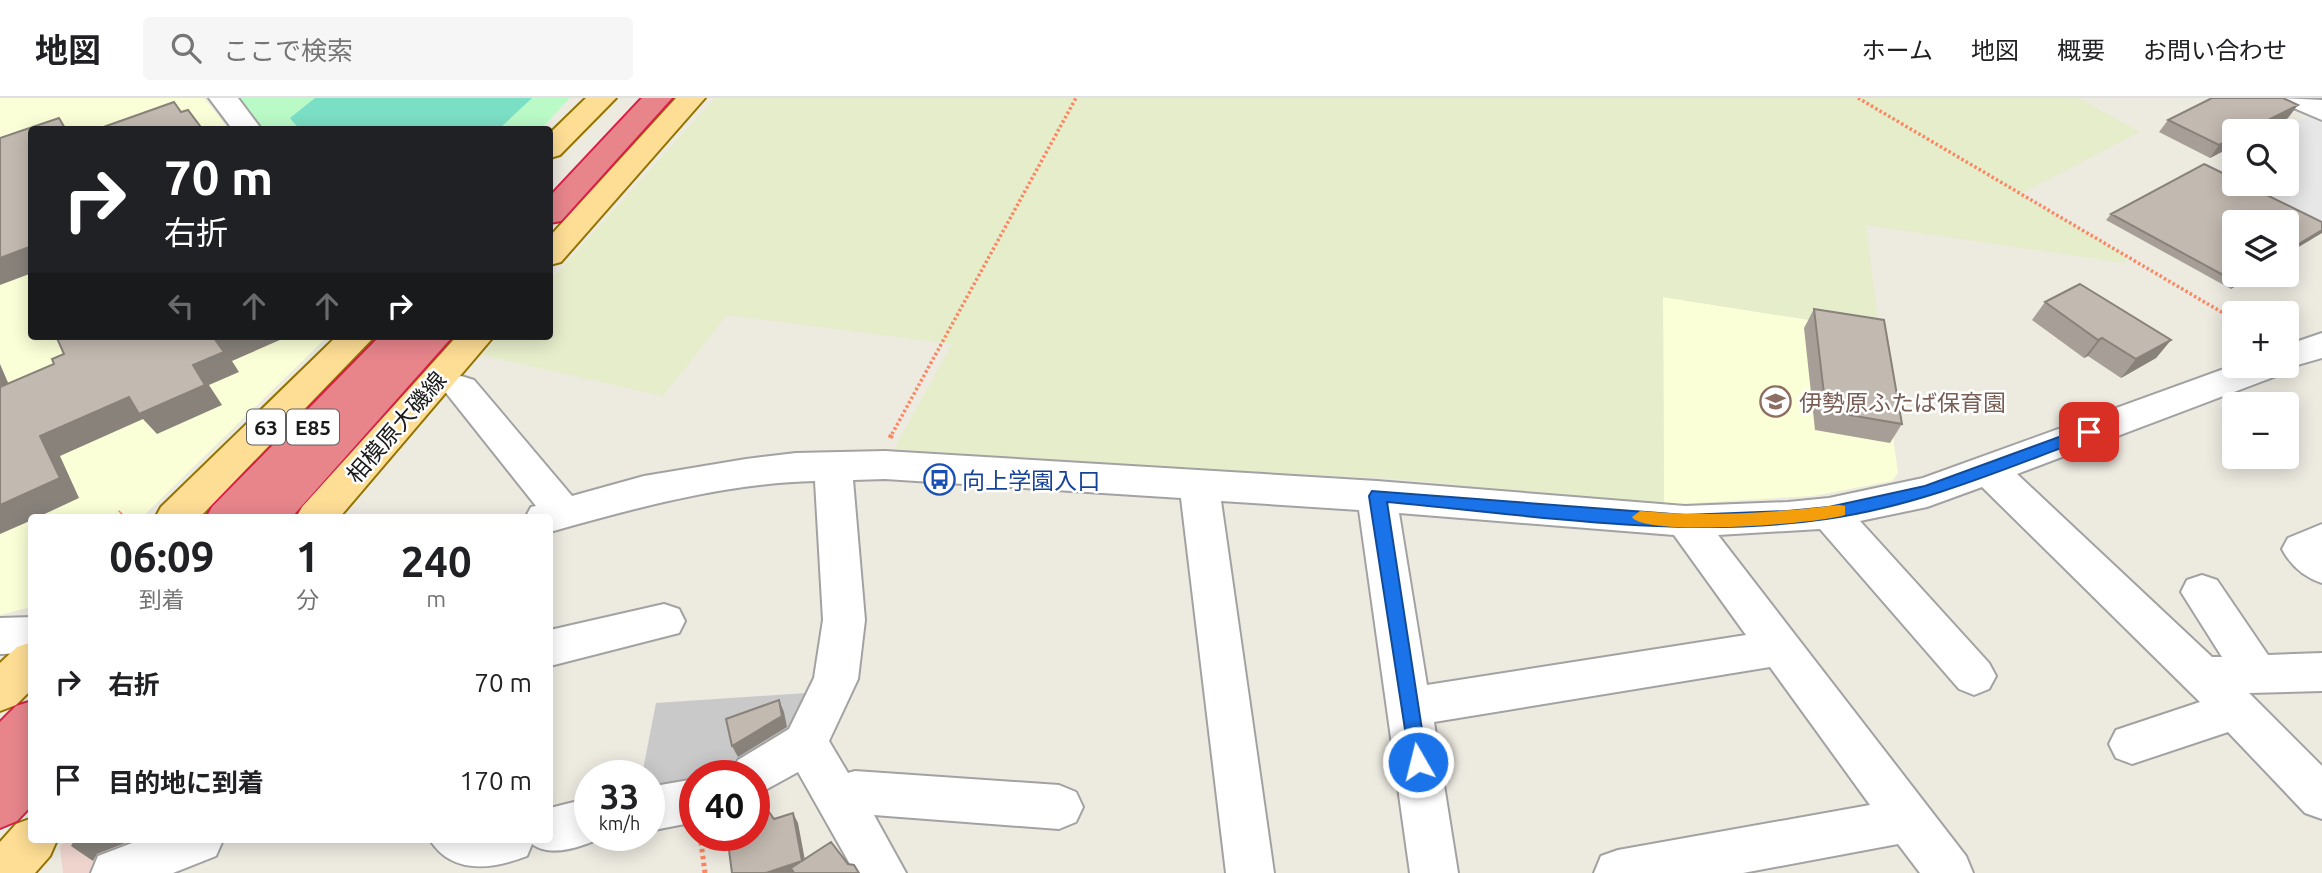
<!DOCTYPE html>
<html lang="ja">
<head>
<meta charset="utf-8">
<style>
	body { margin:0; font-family:Ubuntu,"Noto Sans JP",sans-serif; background:#f6f6f6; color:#202124; height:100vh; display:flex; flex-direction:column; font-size:26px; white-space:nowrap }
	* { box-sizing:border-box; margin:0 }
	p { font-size:23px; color:#757577 }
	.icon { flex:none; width:38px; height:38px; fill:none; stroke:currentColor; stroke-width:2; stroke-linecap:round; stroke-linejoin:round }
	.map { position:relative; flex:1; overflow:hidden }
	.panel { position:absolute; left:28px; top:416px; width:525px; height:329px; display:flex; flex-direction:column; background:#fff; border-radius:7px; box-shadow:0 4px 18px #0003 }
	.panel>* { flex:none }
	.guide { position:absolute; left:28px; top:28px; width:525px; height:214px; border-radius:7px; box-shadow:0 4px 18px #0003; background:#202124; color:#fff; overflow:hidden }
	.tools { position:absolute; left:2222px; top:21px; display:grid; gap:14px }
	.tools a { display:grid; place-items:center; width:77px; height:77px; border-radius:7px; background:#fff; box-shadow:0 4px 18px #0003; font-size:35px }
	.speed { position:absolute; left:574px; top:662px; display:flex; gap:14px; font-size:35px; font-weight:700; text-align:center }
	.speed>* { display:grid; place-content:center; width:91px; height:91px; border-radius:50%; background:#fff; box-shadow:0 4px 18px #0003; line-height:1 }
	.speed small { font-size:18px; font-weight:400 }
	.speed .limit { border:10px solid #d22; background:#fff; color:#111 }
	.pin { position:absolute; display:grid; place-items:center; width:60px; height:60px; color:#fff; margin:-30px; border-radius:14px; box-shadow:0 4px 10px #0006 }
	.me { position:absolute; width:77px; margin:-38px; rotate:352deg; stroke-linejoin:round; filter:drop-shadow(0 0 5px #0008) }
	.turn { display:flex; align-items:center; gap:24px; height:147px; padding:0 21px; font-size:32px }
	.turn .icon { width:91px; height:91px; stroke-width:2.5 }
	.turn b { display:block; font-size:49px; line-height:60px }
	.lanes { display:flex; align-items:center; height:66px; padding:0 21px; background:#0003; justify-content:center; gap:35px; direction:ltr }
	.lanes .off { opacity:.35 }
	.eta { display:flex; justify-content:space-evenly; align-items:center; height:119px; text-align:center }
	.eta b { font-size:42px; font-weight:700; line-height:49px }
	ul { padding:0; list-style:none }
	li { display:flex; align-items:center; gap:21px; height:98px; padding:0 21px }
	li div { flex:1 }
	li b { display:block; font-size:26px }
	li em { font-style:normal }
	header { display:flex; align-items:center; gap:42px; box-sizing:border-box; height:98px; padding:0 35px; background:#fff; border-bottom:2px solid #e0e0e0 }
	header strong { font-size:33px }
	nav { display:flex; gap:38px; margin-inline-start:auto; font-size:24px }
	.search { width:490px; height:63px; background:#f6f6f6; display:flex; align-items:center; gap:18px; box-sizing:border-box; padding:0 24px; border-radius:7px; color:#757577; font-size:26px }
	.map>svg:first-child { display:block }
	.commercial { fill:#efd4ce }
	.education { fill:#faffd7 }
	.religious { fill:#c9c9c9 }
	.farmland { fill:#e6edca }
	.park { fill:#bafac7 }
	.pitch { fill:#7bdfc5 }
	.parking { fill:#e7e7e7 }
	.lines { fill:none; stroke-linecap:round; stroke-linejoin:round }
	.minor-casing { stroke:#a2a2a2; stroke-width:4 }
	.major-casing { stroke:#927400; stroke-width:4 }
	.highway-casing { stroke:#d91f47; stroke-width:4 }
	.path-far1 { stroke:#fc8562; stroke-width:3.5; stroke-dasharray:2.5 2.5; stroke-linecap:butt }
	.path { stroke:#fc8562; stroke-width:5; stroke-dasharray:3.5 3.5; stroke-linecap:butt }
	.minor { fill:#fff; fill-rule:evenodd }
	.major { fill:#fede95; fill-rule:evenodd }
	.highway { fill:#e7858b; fill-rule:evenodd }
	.wall { fill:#a79f97 }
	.shaded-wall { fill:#88827b }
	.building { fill:#c2b9b0; stroke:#88827b; stroke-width:2 }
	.route { fill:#1a73e8; stroke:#114b97; stroke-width:2 }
	.slow { fill:#f59e0b }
	.labels { text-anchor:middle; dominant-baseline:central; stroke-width:5; stroke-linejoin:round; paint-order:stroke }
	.shield { fill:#fff; stroke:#5f5f5f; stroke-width:2 }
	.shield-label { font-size:21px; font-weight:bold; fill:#1b1b1b }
	.education-label { font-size:23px; fill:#785e54; stroke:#fff; text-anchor:start }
	.street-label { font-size:23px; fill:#1b1b1b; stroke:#fff }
	.transit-label { font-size:23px; fill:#164399; stroke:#fff; text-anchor:start }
</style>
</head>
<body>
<header>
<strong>地図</strong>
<div class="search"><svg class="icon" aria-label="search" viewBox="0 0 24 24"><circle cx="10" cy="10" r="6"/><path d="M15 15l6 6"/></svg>ここで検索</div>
<nav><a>ホーム</a><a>地図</a><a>概要</a><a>お問い合わせ</a></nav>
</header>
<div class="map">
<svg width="2322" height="775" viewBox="0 0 2322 775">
	<rect width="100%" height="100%" fill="#edeae0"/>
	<path class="commercial" d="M66 742H172L89 775H63L60 749Z"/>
	<path class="education" d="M0 0H204L229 31 32 32V238H328L141 420H32L31 509 0 517Z
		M1663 199 1879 233 1898 375 1892 383 1813 398 1664 407Z"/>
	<path class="religious" d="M821 594 767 664 738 677H695V689L649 698V677H642L656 605Z"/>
	<path class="farmland" d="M715 0H2078L2140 34 2020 96 2125 158V165L1866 127 1879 233 1663 199 1664 407 1397 381 1111 367 894 351 952 246 727 217 663 298 482 257 499 238H550V183Z"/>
	<path class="park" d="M234 0H570L540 32 261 31Z"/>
	<path class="pitch" d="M315 0H532L499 31H299L290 20Z"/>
	<path class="parking" d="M2314 16 2322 20V123L2251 86H2287V33H2279Z"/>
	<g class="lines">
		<defs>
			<path id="minor" d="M209 0H238L262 32H233Z
				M2280 0 2322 2V22L2284 6Z
				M2322 235V260L2283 271 2279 277 2017 376 2212 559H2222L2181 494 2187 482 2202 477 2217 482 2268 557 2322 555V593L2249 595 2322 668V721L2305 715 2228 634 2132 666 2116 660 2109 646 2116 632 2200 604 1982 389 1927 409 1860 423 1989 565 1996 578 1989 591 1974 597 1959 591 1820 431 1718 437 1966 758 1973 775H1920L1898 746 1743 775H1594L1601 758 1618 752 1870 707 1770 569 1434 624 1458 775H1410L1359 412 1221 403 1274 775H1226L1181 400 885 381 853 382 865 522 858 581 829 643 848 675 855 673 1059 687 1076 694 1083 709 1076 724 1059 731 874 717 906 775H855L798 674 754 698V677H731L738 662 789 631 814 580 823 522 815 383C725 385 635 410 550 434V420H525L531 409 536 408 443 291 448 282 461 278 474 282 572 398 644 378 746 361 796 355 885 353 1377 383 1685 408 1788 404 1829 400 1923 380 2235 267 2287 268V247ZM1399 415 1674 437 1746 537 1427 587Z
				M2322 426V485C2304 479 2291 468 2282 451L2288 440Z
				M664 506 679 511 685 523 679 535 550 568V532Z
				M32 519V555L0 556V520Z
				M695 681V724L649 733V689Z
				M590 700V737H607C587 747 552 761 532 746L527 758C488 773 451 775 430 742H550V710Z
				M140 742H223L216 758 173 775H91L98 758Z"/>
			<path id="major" d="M586 0H616L560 57 550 60V35Z
				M676 0H705L561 164 550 167V138Z
				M337 238H375L199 420H155L161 409Z
				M457 238H494L339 420H296L302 409Z
				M32 544V591L16 607 0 613V565L17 549Z
				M32 720V742H57L50 758 35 775H0V744L16 726Z"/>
			<path id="highway" d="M642 0H672L561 123 550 125V98Z
				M380 238H453L291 420H206L212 409Z
				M32 603V707L17 723 0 730V624L16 608Z"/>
		</defs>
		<use href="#minor" class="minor-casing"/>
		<use href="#major" class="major-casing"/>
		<use href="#highway" class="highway-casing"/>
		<path class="path-far1" d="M1858 0 2235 222
			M892 336 1076 0"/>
		<path class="path" d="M890 340 893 334
			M115 420 121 414
			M700 737 705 775"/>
		<use href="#minor" class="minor"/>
		<use href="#major" class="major"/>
		<use href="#highway" class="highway"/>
	</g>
	<path class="wall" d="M2288 20 2261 33H2235V47L2210 60 2159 34 2168 22Z
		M2111 116 2235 177H2253L2231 191 2106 122Z
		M2045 204 2171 242 2156 260 2121 280 2088 258 2084 260 2032 222Z
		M1814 211 1902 326 1890 345 1815 332 1804 230Z"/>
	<path class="shaded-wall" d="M2298 7 2288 20 2261 33H2246Z
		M2235 39V47L2210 60 2219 47Z
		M2322 132V135L2287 156V153Z
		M32 148V175L0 187V160Z
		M2248 177H2253L2231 191 2236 184Z
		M228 238H289L232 263 239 274 209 287 222 307 157 336 143 321 60 358 79 400 36 420H32V422L0 436V407L40 338 193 267 216 243Z
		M2102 240 2088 258 2084 260 2098 242Z
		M2171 242 2156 260 2121 280 2136 261Z
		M0 266 19 310 0 291Z
		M779 602 784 614 787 629 738 659 732 648Z
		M793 715 798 725 807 773 801 775H766Z
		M74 742H133L97 756 93 763 71 748Z"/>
	<path class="building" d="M2212 0H2283L2298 7 2246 33H2235V39L2219 47 2168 22Z
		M174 4 181 14 188 12 203 32H95Z
		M59 20 66 32H32V148L0 160V40Z
		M2204 66 2235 81V86H2244L2322 124V132L2287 153V124H2235V177H2248L2236 184 2111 116Z
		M2080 186 2171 242 2136 261 2102 240 2098 242 2045 204Z
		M1814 211 1884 222 1902 326 1826 313Z
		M56 238H228L216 243 224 254 193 267 205 287 139 316 129 299 40 338 60 380 0 407V289L54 266 52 261 64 256Z
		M779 602 782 618 732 648 726 621Z
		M754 693 774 721 793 715 802 763 766 775H732L727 737H754Z
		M831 744 848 766 854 767 859 775H794L791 770Z"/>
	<path class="route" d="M2089 328 2095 330V337C2007 370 1920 408 1826 421 1681 442 1531 417 1387 404L1427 664 1424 670 1418 673 1411 670 1369 398 1372 393 1685 417 1788 413 1829 409 1925 388Z"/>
	<path class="slow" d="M1839 407 1845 408V417C1818 426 1644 439 1632 419L1640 413C1707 419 1773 415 1839 407Z"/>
	<defs>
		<symbol id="school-ring" viewBox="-11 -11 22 22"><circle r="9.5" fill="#fff" stroke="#8d6e63" stroke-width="1.5"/><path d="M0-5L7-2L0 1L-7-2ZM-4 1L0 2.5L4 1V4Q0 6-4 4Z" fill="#8d6e63"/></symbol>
		<symbol id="bus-ring" viewBox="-11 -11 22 22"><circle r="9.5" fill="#fff" stroke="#1a4fb4" stroke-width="1.5"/><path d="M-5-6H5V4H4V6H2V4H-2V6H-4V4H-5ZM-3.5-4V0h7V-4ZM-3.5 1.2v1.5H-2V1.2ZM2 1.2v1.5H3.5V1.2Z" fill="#1a4fb4"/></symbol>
	</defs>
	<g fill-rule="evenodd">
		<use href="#school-ring" x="1758" y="286" width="35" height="35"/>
		<use href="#bus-ring" x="922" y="364" width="35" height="35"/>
	</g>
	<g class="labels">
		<g class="shield">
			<rect x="247" y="311.5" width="38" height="35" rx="5"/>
			<rect x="287" y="311.5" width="52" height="35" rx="5"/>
		</g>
		<g class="shield-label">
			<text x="266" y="329">63</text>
			<text x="313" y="329">E85</text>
		</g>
		<g class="education-label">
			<text x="1799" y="304">伊勢原ふたば保育園</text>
		</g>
		<g class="street-label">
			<text transform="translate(396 329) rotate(-49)">相模原大磯線</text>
		</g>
		<g class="transit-label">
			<text x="962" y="382">向上学園入口</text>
		</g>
	</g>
</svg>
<div class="tools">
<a><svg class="icon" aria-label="search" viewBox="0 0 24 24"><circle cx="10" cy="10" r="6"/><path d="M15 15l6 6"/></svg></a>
<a><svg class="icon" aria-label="layers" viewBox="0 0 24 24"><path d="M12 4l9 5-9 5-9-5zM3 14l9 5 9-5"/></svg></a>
<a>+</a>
<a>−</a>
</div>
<div class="speed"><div>33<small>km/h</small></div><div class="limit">40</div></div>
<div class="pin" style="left:2089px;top:334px;background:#d93025"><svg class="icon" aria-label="arrive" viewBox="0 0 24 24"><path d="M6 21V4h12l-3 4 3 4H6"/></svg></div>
<svg class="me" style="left:1418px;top:664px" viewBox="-20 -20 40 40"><circle r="17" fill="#1a73e8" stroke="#fff" stroke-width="3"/><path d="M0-11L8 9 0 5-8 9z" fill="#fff"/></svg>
<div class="guide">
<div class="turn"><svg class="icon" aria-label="right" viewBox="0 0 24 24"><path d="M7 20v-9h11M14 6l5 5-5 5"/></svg><div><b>70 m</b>右折</div></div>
<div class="lanes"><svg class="icon off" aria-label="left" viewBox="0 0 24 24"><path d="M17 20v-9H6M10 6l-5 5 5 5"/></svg><svg class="icon off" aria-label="ahead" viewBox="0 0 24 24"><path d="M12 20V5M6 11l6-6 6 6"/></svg><svg class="icon off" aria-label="ahead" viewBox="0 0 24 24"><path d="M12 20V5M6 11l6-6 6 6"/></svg><svg class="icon" aria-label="right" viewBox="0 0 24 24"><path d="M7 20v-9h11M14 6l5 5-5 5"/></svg></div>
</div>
<section class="panel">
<div class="eta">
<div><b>06:09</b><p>到着</p></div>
<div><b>1</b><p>分</p></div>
<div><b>240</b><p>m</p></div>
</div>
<ul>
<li><svg class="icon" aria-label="right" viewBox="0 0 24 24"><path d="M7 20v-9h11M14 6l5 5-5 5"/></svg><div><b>右折</b></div><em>70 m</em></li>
<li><svg class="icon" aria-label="arrive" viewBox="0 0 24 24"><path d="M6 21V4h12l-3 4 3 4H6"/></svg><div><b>目的地に到着</b></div><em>170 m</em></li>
</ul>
</section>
</div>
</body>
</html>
